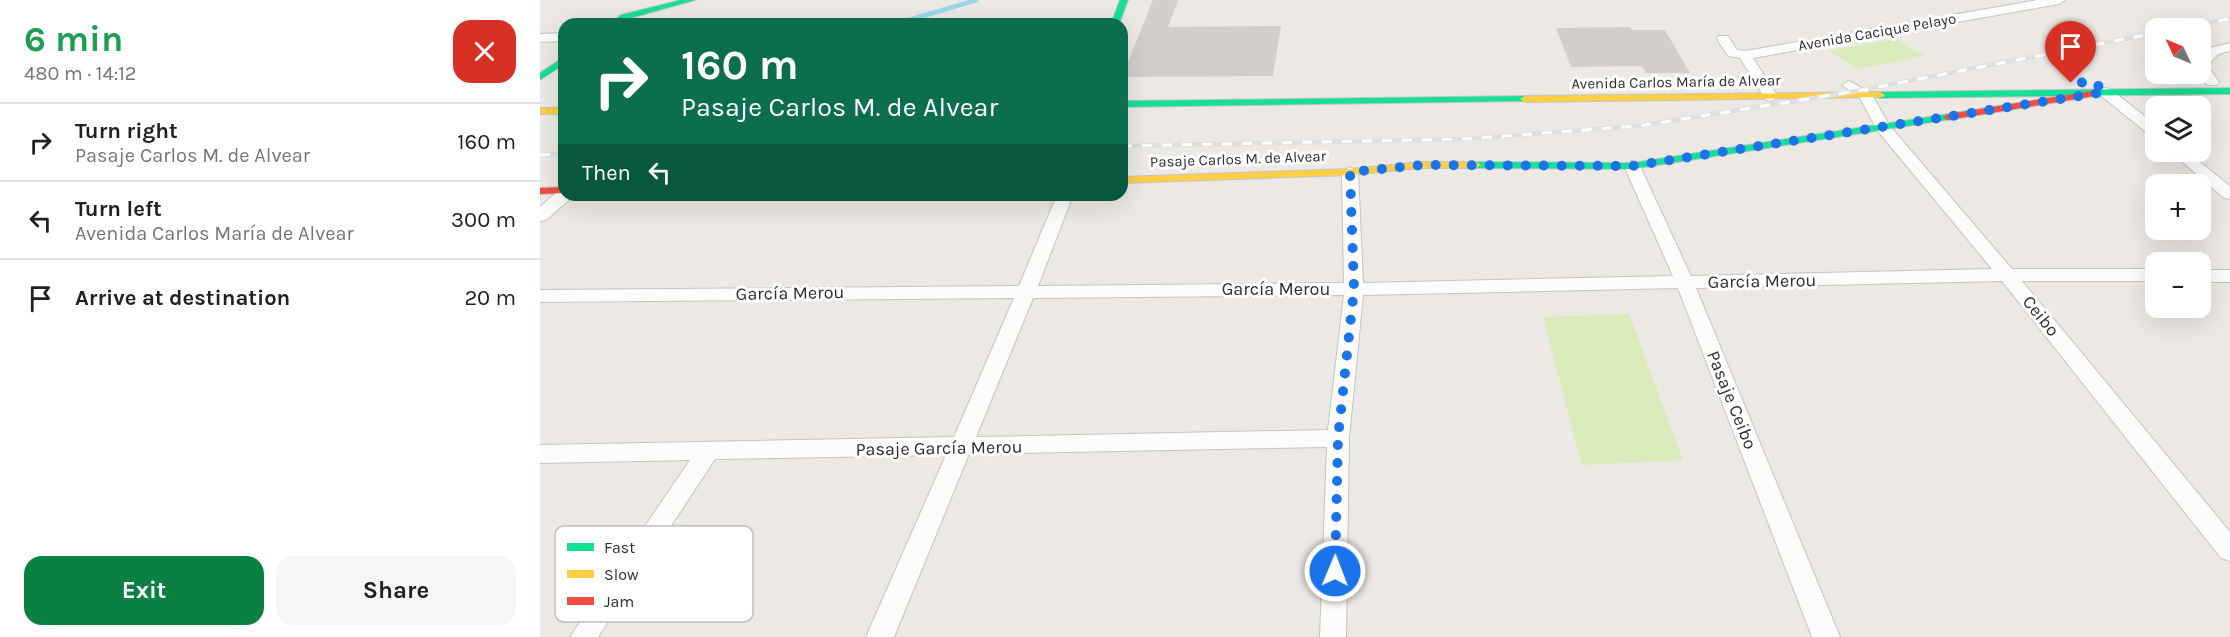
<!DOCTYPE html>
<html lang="en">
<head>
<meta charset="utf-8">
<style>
	body { margin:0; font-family:Karla,sans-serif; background:#f6f6f6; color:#202124; height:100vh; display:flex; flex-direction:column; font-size:22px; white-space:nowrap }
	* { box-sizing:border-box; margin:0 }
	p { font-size:20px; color:#757577 }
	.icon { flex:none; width:33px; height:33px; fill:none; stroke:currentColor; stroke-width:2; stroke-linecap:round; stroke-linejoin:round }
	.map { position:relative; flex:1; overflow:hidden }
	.details { display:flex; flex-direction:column; background:#fff; width:540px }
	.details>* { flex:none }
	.hud { position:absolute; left:18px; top:18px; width:570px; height:183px; border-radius:18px; box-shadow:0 6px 24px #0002; background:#0b6e4f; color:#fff; overflow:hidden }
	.needle { width:39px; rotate:314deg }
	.fabs { position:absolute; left:1605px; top:18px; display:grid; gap:12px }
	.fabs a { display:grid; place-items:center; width:66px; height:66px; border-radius:12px; background:#fff; box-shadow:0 6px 24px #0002; font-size:30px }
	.pin { position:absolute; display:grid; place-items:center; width:51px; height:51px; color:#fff; margin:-62px -26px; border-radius:50% 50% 50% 0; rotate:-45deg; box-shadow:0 0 6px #0007 }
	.pin .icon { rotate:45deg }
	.me { position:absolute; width:66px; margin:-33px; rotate:1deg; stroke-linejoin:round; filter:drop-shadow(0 0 4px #0008) }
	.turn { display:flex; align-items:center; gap:21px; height:126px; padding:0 24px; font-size:27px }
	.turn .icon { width:78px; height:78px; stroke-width:2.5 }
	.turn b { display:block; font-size:42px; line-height:51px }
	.then { display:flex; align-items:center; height:57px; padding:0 24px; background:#0003; gap:12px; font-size:22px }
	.round { display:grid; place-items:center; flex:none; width:63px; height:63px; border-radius:18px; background:#f6f6f6 }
	.head { display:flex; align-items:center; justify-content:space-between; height:102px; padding:0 24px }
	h1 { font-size:36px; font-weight:700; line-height:45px; color:#1e9e55 }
	.action { display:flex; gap:12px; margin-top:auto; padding:12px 24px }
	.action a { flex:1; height:69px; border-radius:18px; background:#0b8043; color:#fff; font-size:24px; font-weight:700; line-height:69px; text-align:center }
	.action a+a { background:#f6f6f6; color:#202124 }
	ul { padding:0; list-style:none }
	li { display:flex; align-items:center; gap:18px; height:78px; padding:0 24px; border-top:2px solid #e0e0e0 }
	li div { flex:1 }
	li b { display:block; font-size:22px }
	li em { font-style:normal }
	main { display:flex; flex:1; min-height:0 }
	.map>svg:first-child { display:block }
	.pitch { fill:#d9eabb }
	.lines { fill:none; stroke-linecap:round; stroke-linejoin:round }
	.stream { stroke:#99d6ec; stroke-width:4.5 }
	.building { fill:#d1cecb }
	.street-casing { stroke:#c5c4c5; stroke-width:2 }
	.fast-casing { stroke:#c5c4c5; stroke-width:2 }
	.slow-casing { stroke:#c5c4c5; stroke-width:2 }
	.jam-casing { stroke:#c5c4c5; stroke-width:2 }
	.street { fill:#fcfcfb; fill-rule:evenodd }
	.fast { fill:#16e098; fill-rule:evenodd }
	.slow { fill:#ffcf43; fill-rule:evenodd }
	.jam { fill:#f24e42; fill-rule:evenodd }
	.rail-casing { stroke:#dfdfe1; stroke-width:4.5 }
	.rail { stroke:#fff; stroke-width:3; stroke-dasharray:10; stroke-linecap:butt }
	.route { stroke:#1a73e8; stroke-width:10; stroke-dasharray:0 18 }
	.labels { text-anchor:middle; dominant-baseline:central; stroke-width:6; stroke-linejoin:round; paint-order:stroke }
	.far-street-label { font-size:15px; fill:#2e2e2e; stroke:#fff }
	.street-label { font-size:18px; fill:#2e2e2e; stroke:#fff }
	.key { fill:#fff; stroke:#c0c0c0; stroke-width:1.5 }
	.key-label { font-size:16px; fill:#2e2e2e }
</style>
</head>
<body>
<main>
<section class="details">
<div class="head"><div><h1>6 min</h1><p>480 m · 14:12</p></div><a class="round" style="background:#d93025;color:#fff"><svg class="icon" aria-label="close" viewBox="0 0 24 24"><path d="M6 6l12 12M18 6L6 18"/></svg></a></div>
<ul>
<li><svg class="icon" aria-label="right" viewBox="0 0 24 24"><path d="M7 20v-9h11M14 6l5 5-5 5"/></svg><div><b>Turn right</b><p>Pasaje Carlos M. de Alvear</p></div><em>160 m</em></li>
<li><svg class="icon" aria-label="left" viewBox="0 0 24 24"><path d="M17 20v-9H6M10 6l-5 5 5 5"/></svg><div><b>Turn left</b><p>Avenida Carlos María de Alvear</p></div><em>300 m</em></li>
<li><svg class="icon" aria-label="arrive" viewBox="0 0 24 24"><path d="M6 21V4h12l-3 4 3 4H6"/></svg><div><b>Arrive at destination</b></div><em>20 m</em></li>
</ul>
<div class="action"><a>Exit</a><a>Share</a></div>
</section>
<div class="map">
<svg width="1690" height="637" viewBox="0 0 1690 637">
	<rect width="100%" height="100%" fill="#ece8e4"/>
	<path class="pitch" d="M1355 39 1385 56 1317 69 1289 51Z
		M1089 314 1143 460 1042 465 1003 317Z"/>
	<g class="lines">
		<path class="stream" d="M366 21 436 0"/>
	</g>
	<path class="building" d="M613 0H638L628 27 741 26 733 76 582 77Z
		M1090 27 1092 30H1125L1150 73H1106L1102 66 1031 67 1016 28Z"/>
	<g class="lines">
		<defs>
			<path id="street" d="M1498 0H1525L1519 4 1213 58 1238 97 1231 101 1226 100 1200 58 1188 56 1177 39 1178 36H1188L1197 50 1205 51Z
				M24 33V41L0 42V34Z
				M1690 43V51C1679 53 1672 56 1669 68L1679 82 1677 85H1667L1659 74 1660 56 1670 48Z
				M1309 81 1331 93 1349 125 1472 269H1616V281H1482L1690 532V561L1681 558 1462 281 1156 288 1300 637H1272L1138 288 823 295 809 438 806 637H780L787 447 429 454 354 637H326L406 455 175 459 58 637H30L150 460 0 463V445L414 437 474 298 0 302V290L479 286 517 195H533L498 286 804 283 802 172 810 167 818 172 823 283 1133 276 1084 166 1092 161 1100 166 1151 276 1452 269 1337 130 1320 98 1302 85ZM804 295 788 430 436 437 493 298Z
				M1565 88 1570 89 1616 125V137L1611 136 1560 95 1558 92 1560 89Z
				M1631 152H1647L1690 186V199L1684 198Z
				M24 190V195H32L30 199 6 220 0 221V207L18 191Z
				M1660 270H1690V282H1660Z"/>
			<path id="fast" d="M141 0H155L87 19 80 24H70L81 15Z
				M580 0H588L579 24H571Z
				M24 57V64L0 80V73Z
				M1690 88V94L1340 98 1335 95 1340 92Z
				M985 96 990 99 989 101 582 107V101Z
				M1408 114 1413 117 1412 119 1092 169 936 168 931 165 936 162 1092 163Z"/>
			<path id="slow" d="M1340 92 1345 95 1343 97 985 102 980 99 985 96Z
				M0 108H24V114H0Z
				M882 162H936L941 165 936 168H882L810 175 582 183V177L810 169Z"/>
			<path id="jam" d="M1552 91 1557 94 1555 96 1408 120 1403 117 1408 114Z
				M24 187V193L0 194V188Z"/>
		</defs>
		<use href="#street" class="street-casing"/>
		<use href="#fast" class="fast-casing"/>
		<use href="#slow" class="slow-casing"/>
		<use href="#jam" class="jam-casing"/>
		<use href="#street" class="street"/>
		<use href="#fast" class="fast"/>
		<use href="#slow" class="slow"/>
		<use href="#jam" class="jam"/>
		<defs>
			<path id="rail" d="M1639 28 1690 19
				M582 146 924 139 1099 126 1317 91 1616 33
				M0 155 24 154"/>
		</defs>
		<use href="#rail" class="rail-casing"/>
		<use href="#rail" class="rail"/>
	</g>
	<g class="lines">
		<path class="route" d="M795 571 798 438 814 289 810 172 882 165 1092 166 1565 92 1554 82 1531 83"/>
	</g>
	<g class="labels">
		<g class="far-street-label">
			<text transform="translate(1337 32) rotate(-10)">Avenida Cacique Pelayo</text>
			<text transform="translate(1136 82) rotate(-1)">Avenida Carlos María de Alvear</text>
			<text transform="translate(698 159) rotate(-2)">Pasaje Carlos M. de Alvear</text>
		</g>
		<g class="street-label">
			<text transform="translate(1222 281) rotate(-1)">García Merou</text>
			<text x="736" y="289">García Merou</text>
			<text transform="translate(250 293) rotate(-1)">García Merou</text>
			<text transform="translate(1501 316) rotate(51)">Ceibo</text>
			<text transform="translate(1192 400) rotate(68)">Pasaje Ceibo</text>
			<text transform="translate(399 448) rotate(-1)">Pasaje García Merou</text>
		</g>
	</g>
	<rect x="15" y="526" width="198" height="96" rx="9" class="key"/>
	<rect x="27" y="543" width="27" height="8" fill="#16e098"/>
	<rect x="27" y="570" width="27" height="8" fill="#ffcf43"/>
	<rect x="27" y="597" width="27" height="8" fill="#f24e42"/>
	<g class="key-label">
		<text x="64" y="553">Fast</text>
		<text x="64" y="580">Slow</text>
		<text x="64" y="607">Jam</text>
	</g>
</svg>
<div class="fabs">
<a><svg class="needle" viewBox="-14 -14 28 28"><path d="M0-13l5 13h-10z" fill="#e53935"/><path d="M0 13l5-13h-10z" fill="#757577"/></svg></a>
<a><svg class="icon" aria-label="layers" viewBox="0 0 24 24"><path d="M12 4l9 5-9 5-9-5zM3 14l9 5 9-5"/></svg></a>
<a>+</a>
<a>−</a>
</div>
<div class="pin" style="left:1531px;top:83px;background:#d93025"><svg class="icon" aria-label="arrive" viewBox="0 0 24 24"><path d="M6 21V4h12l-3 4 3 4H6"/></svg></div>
<svg class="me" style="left:795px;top:571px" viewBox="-20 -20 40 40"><circle r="17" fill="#1a73e8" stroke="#fff" stroke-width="3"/><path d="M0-11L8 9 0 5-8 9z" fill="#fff"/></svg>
<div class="hud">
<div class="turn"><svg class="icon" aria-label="right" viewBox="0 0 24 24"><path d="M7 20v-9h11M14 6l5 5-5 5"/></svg><div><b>160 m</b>Pasaje Carlos M. de Alvear</div></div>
<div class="then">Then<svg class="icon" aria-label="left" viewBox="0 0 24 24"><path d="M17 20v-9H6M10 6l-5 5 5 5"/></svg></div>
</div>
</div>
</main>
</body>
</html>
